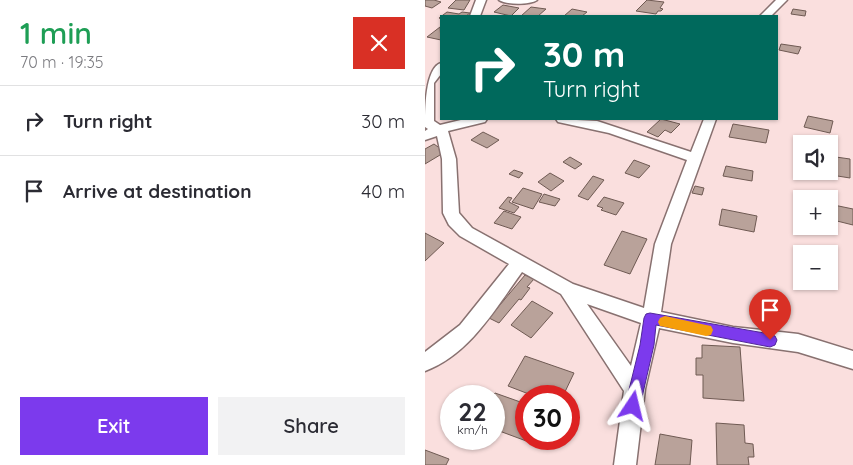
<!DOCTYPE html>
<html lang="en">
<head>
<meta charset="utf-8">
<style>
	body { margin:0; font-family:Quicksand,sans-serif; background:#f2f2f3; color:#2b2b33; height:100vh; display:flex; flex-direction:column; font-size:19px; white-space:nowrap }
	* { box-sizing:border-box; margin:0 }
	p { font-size:16px; color:#7c7c81 }
	.icon { flex:none; width:28px; height:28px; fill:none; stroke:currentColor; stroke-width:2; stroke-linecap:round; stroke-linejoin:round }
	.map { position:relative; flex:1; overflow:hidden }
	.sheet { display:flex; flex-direction:column; background:#fff; width:425px }
	.sheet>* { flex:none }
	.guide { position:absolute; left:15px; top:15px; width:338px; height:105px; border-radius:0px; box-shadow:0 1px 4px #0004; background:#00695c; color:#fff; overflow:hidden }
	.controls { position:absolute; left:368px; top:135px; display:grid; gap:10px }
	.controls a { display:grid; place-items:center; width:45px; height:45px; border-radius:0px; background:#fff; box-shadow:0 1px 4px #0004; font-size:25px }
	.speed { position:absolute; left:15px; top:385px; display:flex; gap:10px; font-size:25px; font-weight:700; text-align:center }
	.speed>* { display:grid; place-content:center; width:65px; height:65px; border-radius:50%; background:#fff; box-shadow:0 1px 4px #0004; line-height:1 }
	.speed small { font-size:12px; font-weight:400 }
	.speed .limit { border:8px solid #d22; background:#fff; color:#111 }
	.pin { position:absolute; display:grid; place-items:center; width:42px; height:42px; color:#fff; margin:-51px -21px; border-radius:50% 50% 50% 0; rotate:-45deg; box-shadow:0 0 5px #0007 }
	.pin .icon { rotate:45deg }
	.me { position:absolute; width:55px; margin:-28px; rotate:10deg; stroke-linejoin:round; filter:drop-shadow(0 0 4px #0008) }
	.turn { display:flex; align-items:center; gap:18px; height:105px; padding:0 20px; font-size:22px }
	.turn .icon { width:65px; height:65px; stroke-width:2.5 }
	.turn b { display:block; font-size:35px; line-height:42px }
	.round { display:grid; place-items:center; flex:none; width:52px; height:52px; border-radius:0px; background:#f2f2f3 }
	.summary { display:flex; align-items:center; justify-content:space-between; height:85px; padding:0 20px }
	h1 { font-size:30px; font-weight:600; line-height:38px; color:#1e9e55 }
	.action { display:flex; gap:10px; margin-top:auto; padding:10px 20px }
	.action a { flex:1; height:58px; border-radius:0px; background:#7c3aed; color:#fff; font-size:20px; font-weight:600; line-height:58px; text-align:center }
	.action a+a { background:#f2f2f3; color:#2b2b33 }
	ul { padding:0; list-style:none }
	li { display:flex; align-items:center; gap:15px; height:70px; padding:0 20px; border-top:1px solid #e1e1e2 }
	li div { flex:1 }
	li b { display:block; font-size:19px }
	li em { font-style:normal }
	main { display:flex; flex:1; min-height:0 }
	.map>svg:first-child { display:block }
	.building { fill:#b9a29a; stroke:#6f5a53 }
	.lines { fill:none; stroke-linecap:round; stroke-linejoin:round }
	.minor-casing { stroke:#887170; stroke-width:3 }
	.minor { fill:#fff; fill-rule:evenodd }
	.route { fill:#7c3aed; stroke:#51269a }
	.slow { fill:#f59e0b }
</style>
</head>
<body>
<main>
<section class="sheet">
<div class="summary"><div><h1>1 min</h1><p>70 m · 19:35</p></div><a class="round" style="background:#d93025;color:#fff"><svg class="icon" aria-label="close" viewBox="0 0 24 24"><path d="M6 6l12 12M18 6L6 18"/></svg></a></div>
<ul>
<li><svg class="icon" aria-label="right" viewBox="0 0 24 24"><path d="M7 20v-9h11M14 6l5 5-5 5"/></svg><div><b>Turn right</b></div><em>30 m</em></li>
<li><svg class="icon" aria-label="arrive" viewBox="0 0 24 24"><path d="M6 21V4h12l-3 4 3 4H6"/></svg><div><b>Arrive at destination</b></div><em>40 m</em></li>
</ul>
<div class="action"><a>Exit</a><a>Share</a></div>
</section>
<div class="map">
<svg width="428" height="465" viewBox="0 0 428 465">
	<rect width="100%" height="100%" fill="#fadfde"/>
	<path class="building" d="M0 0H9L16 2 7 8 0 6Z
		M31 0H45L39 10 23 8Z
		M222 0 239 2 235 8 238 9 236 11H233L231 14 211 11Z
		M78 5 94 8 86 16 69 12Z
		M106 7 121 9 113 16H96Z
		M147 9 162 12 157 16H139Z
		M368 9 381 11 380 16 366 14Z
		M22 12 34 14 37 12 45 13 41 16H16V19L14 18Z
		M15 27 16 40 2 37Z
		M356 44 376 47 373 54 354 50Z
		M383 116 408 121 405 133 379 127Z
		M236 119 255 124 246 133 240 130 233 137 222 132Z
		M308 124 344 130 341 143 304 137Z
		M58 132 74 140 62 148 46 140Z
		M9 144 20 152 0 164V149Z
		M404 156 425 159V178L400 174V171H404Z
		M145 157 157 164 150 169 138 162Z
		M209 160 225 166 214 178 200 173Z
		M301 166 328 171 327 181 298 176Z
		M89 170 98 173 94 178 84 174Z
		M125 173 139 181 126 191 113 182Z
		M168 176 179 180 163 200 153 196Z
		M270 186 279 188 277 195 267 193Z
		M98 188 117 194 108 209 87 202Z
		M119 194 135 199 130 206 114 202Z
		M83 197 87 198 84 202 94 207 89 213 74 208Z
		M179 197 199 203 191 215 176 210 178 208 172 206Z
		M404 204 428 209V225L404 219Z
		M297 209 332 216 329 232 294 225Z
		M79 211 96 217 87 229 69 223Z
		M197 231 222 239 205 274 179 265Z
		M0 233 19 243 0 261Z
		M100 275 109 279 102 287 105 288 96 300 94 299 74 323 64 318Z
		M107 301 128 313 106 338 86 325Z
		M277 345 315 347 319 401 278 398V375H271V358H277Z
		M100 356 149 373 138 396H109L83 386Z
		M70 393 101 404V439H105L104 442 69 429 68 396Z
		M291 423 319 425 320 443 328 444 329 457H323L324 465H292Z
		M235 434 267 440 265 465H230Z
		M0 450 24 459 21 465H0Z"/>
	<g class="lines">
		<defs>
			<path id="minor" d="M51 0H61L55 16H45Z
				M74 0H112C105 5 81 5 74 0Z
				M351 0H362L346 16H335Z
				M16 63V74L9 83V121L15 125 40 119H62L60 122 23 131 31 159 34 213 47 228 148 284 219 308 230 244 262 160 184 133 133 122 131 119 172 121 266 152 279 119H291L246 244 236 312 308 327 373 334 428 351V369L373 352 308 343 234 328 220 389 211 465H189L199 391 136 294 97 272C70 309 45 354 0 371V352L35 325 84 264 35 236 24 225 18 213 17 159 12 136 0 140V131L3 129 0 127C0 110 0 68 16 63ZM162 304 216 323 206 366Z"/>
		</defs>
		<use href="#minor" class="minor-casing"/>
		<use href="#minor" class="minor"/>
	</g>
	<path class="route" d="M225 313 345 334 350 336 352 340 350 345 345 347 231 325 229 345 215 406 213 411 208 413 202 411 200 406 215 345 219 318 221 314Z"/>
	<path class="slow" d="M240 316 281 325 286 326 288 330 286 335 281 336 240 327 235 326 233 322 235 318Z"/>
</svg>
<div class="controls">
<a><svg class="icon" aria-label="sound" viewBox="0 0 24 24"><path d="M4 9h4l5-4v14l-5-4H4zM17 9q2 3 0 6"/></svg></a>
<a>+</a>
<a>−</a>
</div>
<div class="speed"><div>22<small>km/h</small></div><div class="limit">30</div></div>
<div class="pin" style="left:345px;top:340px;background:#d93025"><svg class="icon" aria-label="arrive" viewBox="0 0 24 24"><path d="M6 21V4h12l-3 4 3 4H6"/></svg></div>
<svg class="me" style="left:208px;top:406px" viewBox="-20 -20 40 40"><path d="M0-17L14 15 0 8-14 15z" fill="#7c3aed" stroke="#fff" stroke-width="4"/></svg>
<div class="guide">
<div class="turn"><svg class="icon" aria-label="right" viewBox="0 0 24 24"><path d="M7 20v-9h11M14 6l5 5-5 5"/></svg><div><b>30 m</b>Turn right</div></div>
</div>
</div>
</main>
</body>
</html>
